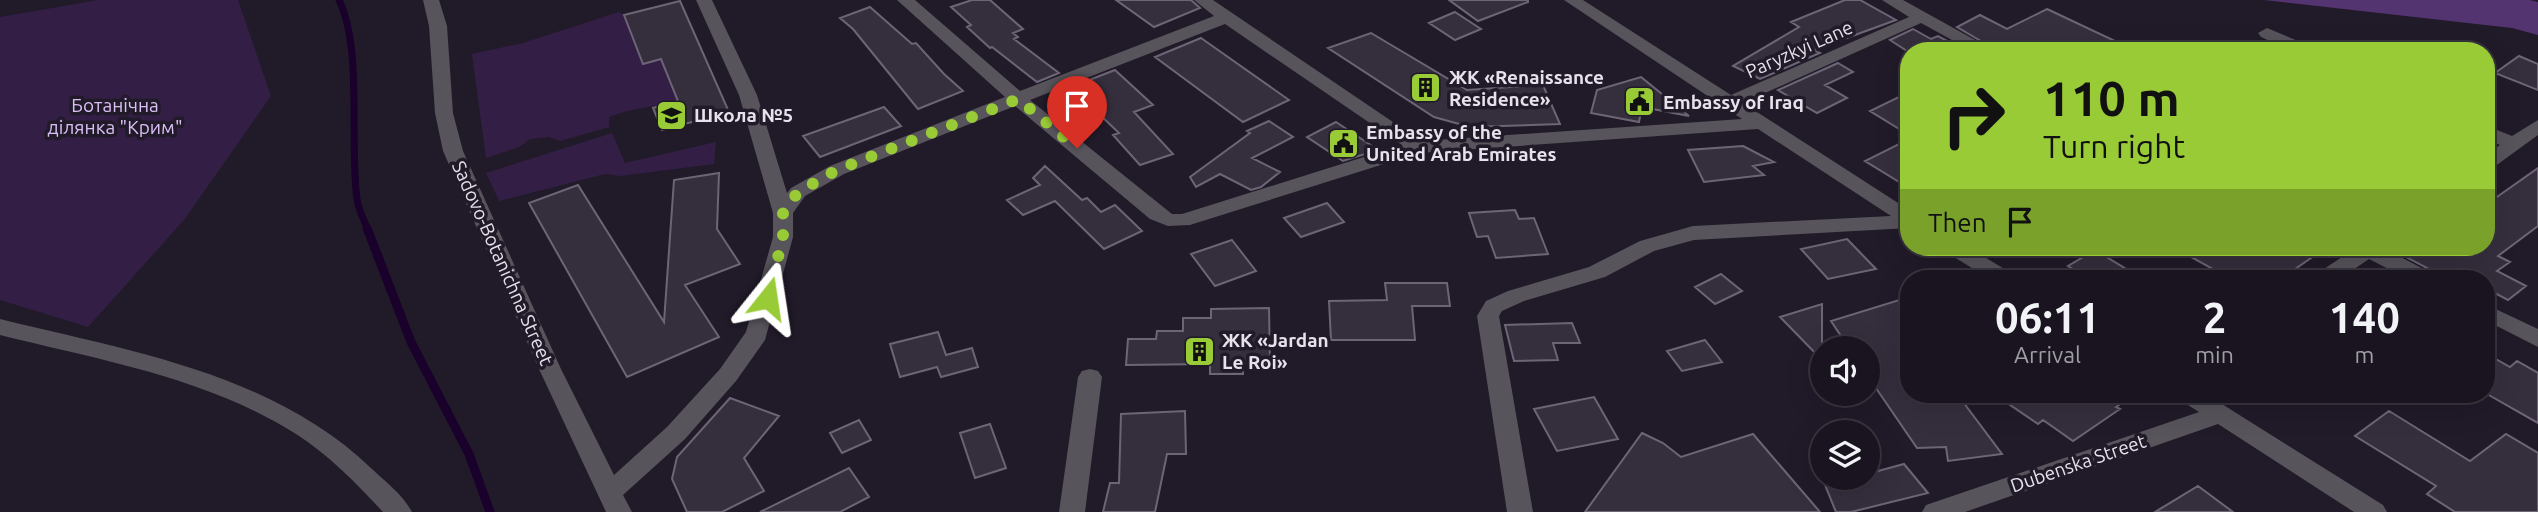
<!DOCTYPE html>
<html lang="en">
<head>
<meta charset="utf-8">
<style>
	body { margin:0; font-family:Ubuntu,sans-serif; background:#221d28; color:#f1f3f6; height:100vh; display:flex; flex-direction:column; font-size:26px; white-space:nowrap }
	* { box-sizing:border-box; margin:0 }
	p { font-size:23px; color:#9f9ea4 }
	.icon { flex:none; width:38px; height:38px; fill:none; stroke:currentColor; stroke-width:2; stroke-linecap:round; stroke-linejoin:round }
	.map { position:relative; flex:1; overflow:hidden }
	.drawer { position:absolute; left:1900px; top:270px; width:595px; height:133px; display:flex; flex-direction:column; background:#19141f; border-radius:28px; box-shadow:0 7px 28px #0002,0 0 0 2px #37333d }
	.drawer>* { flex:none }
	.guide { position:absolute; left:1900px; top:42px; width:595px; height:214px; border-radius:28px; box-shadow:0 7px 28px #0002,0 0 0 2px #37333d; background:#99cb36; color:#111; overflow:hidden }
	.controls { position:absolute; left:1810px; top:336px; display:grid; gap:14px }
	.controls a { display:grid; place-items:center; width:70px; height:70px; border-radius:50%; background:#19141f; box-shadow:0 7px 28px #0002,0 0 0 2px #37333d; font-size:35px }
	.pin { position:absolute; display:grid; place-items:center; width:60px; height:60px; color:#fff; margin:-72px -30px; border-radius:50% 50% 50% 0; rotate:-45deg; box-shadow:0 0 7px #0007 }
	.pin .icon { rotate:45deg }
	.me { position:absolute; width:77px; margin:-38px; rotate:15deg; stroke-linejoin:round; filter:drop-shadow(0 0 5px #0008) }
	.turn { display:flex; align-items:center; gap:24px; height:147px; padding:0 28px; font-size:32px }
	.turn .icon { width:91px; height:91px; stroke-width:2.5 }
	.turn b { display:block; font-size:49px; line-height:60px }
	.then { display:flex; align-items:center; height:66px; padding:0 28px; background:#0003; gap:14px; font-size:26px }
	.eta { display:flex; justify-content:space-evenly; align-items:center; height:119px; text-align:center }
	.eta b { font-size:42px; font-weight:600; line-height:49px }
	.map>svg:first-child { display:block }
	.green { fill:#331f45 }
	.forest { fill:#533370 }
	.lines { fill:none; stroke-linecap:round; stroke-linejoin:round }
	.stream-far1 { stroke:#19012b; stroke-width:7 }
	.stream { stroke:#19012b; stroke-width:9 }
	.building { fill:#352e3d; stroke:#6d6576; stroke-width:2 }
	.minor { fill:#57545b; fill-rule:evenodd }
	.route { stroke:#99cb36; stroke-width:12; stroke-dasharray:0 21.6 }
	.labels { text-anchor:middle; dominant-baseline:central; stroke-width:7; stroke-linejoin:round; paint-order:stroke }
	.street-label { font-size:19px; fill:#e6e1eb; stroke:#211a29 }
	.poi-label { font-size:19px; font-weight:bold; fill:#e6e1eb; stroke:#211a29; text-anchor:start }
	.park-label { font-size:19px; fill:#d9bef5; stroke:#211a29 }
</style>
</head>
<body>
<div class="map">
<svg width="2538" height="512" viewBox="0 0 2538 512">
	<rect width="100%" height="100%" fill="#211a29"/>
	<path class="green" d="M98 0H238L271 96 184 220 88 327 0 300V17Z
		M619 12 624 15 643 63 661 59 678 101C655 107 631 108 609 117V127L560 141 549 137 530 139 519 147 486 158 472 54 523 43Z
		M612 133 625 163 716 142 714 164 620 176 605 174 499 201 486 173Z"/>
	<path class="forest" d="M2264 0H2530L2538 2V35L2512 28Z"/>
	<g class="lines">
		<path class="stream-far1" d="M339 0C363 49 349 143 357 199 358 209 364 220 368 230"/>
		<path class="stream" d="M367 228 411 342 469 454 490 512"/>
	</g>
	<path class="building" d="M972 0H990L1023 29 1013 33 1018 37 1014 39 1059 73 1037 82 992 47 990 48 967 27 971 25 951 7Z
		M1116 0H1191L1200 8 1154 27Z
		M1449 0H1528V2L1478 21Z
		M1845 0H1860L1896 20 1814 50 1820 53 1760 79 1733 66 1799 27 1791 22Z
		M680 1 729 112 662 130 653 108 678 101 661 59 643 64 624 15Z
		M870 7 912 44 916 43 944 74 963 91 918 109 853 29 840 18Z
		M2047 9 2113 40 2093 51H1998L1957 27 1980 15 2007 29Z
		M1455 12 1481 29 1455 40 1429 23Z
		M1913 29 1931 39 1938 36 1966 51H1907L1890 40Z
		M1371 33 1467 90 1543 85 1560 124 1470 127 1434 117 1328 48Z
		M1201 38 1289 100 1243 122 1155 57Z
		M2519 56 2538 64V90L2495 73Z
		M1838 63 1853 72 1825 85 1847 98 1817 113 1778 90Z
		M1115 70 1153 105 1134 112 1173 154 1140 165 1113 135 1119 133 1071 87Z
		M1641 77 1689 116 1642 107 1639 122 1591 113 1597 90Z
		M1909 92V135L1870 111Z
		M884 107 901 126 820 157 803 136Z
		M1269 121 1293 137 1252 158 1280 172 1261 187 1251 190 1220 174 1196 187 1190 177 1250 133 1247 131Z
		M1336 122 1378 150 1343 161 1307 137Z
		M1909 139V188L1865 161Z
		M1743 146 1774 162 1753 166 1764 175 1704 182 1688 150Z
		M1045 166 1082 200 1087 198 1101 212 1115 205 1142 231 1104 249 1055 201 1023 215 1007 200 1040 185 1033 178Z
		M2538 168V226L2498 256 2510 262 2497 271 2526 286 2508 300 2487 289V278H2446L2387 247H2487V204Z
		M719 173 717 229 740 264 685 285 719 337 627 377 529 203 578 185 664 322 674 180Z
		M1327 203 1344 222 1301 237 1284 218Z
		M1515 210 1519 219 1534 218 1548 254 1496 258 1488 236 1477 237 1469 213Z
		M1847 239 1876 269 1828 279 1801 249Z
		M1232 240 1256 271 1215 286 1191 254Z
		M2208 247H2327L2282 278H2229L2191 257Z
		M2095 250 2141 278H2088L2068 266Z
		M1721 274 1742 291 1715 304 1695 287Z
		M1385 283H1447L1450 306H1412L1415 340H1331L1329 301 1387 300Z
		M1909 297V394H1957L2002 454 1948 461 1946 447 1917 448 1867 375V348H1849L1831 321Z
		M1822 304V360L1780 317Z
		M1269 308 1270 363 1243 364V374H1210V364L1126 365 1128 339H1156L1157 331H1183V318H1211V309Z
		M1572 323 1580 343H1553L1558 360 1514 361 1505 325Z
		M938 332 946 355 972 348 978 367 941 377 937 367 900 377 890 344Z
		M1705 340 1722 362 1682 371 1667 351Z
		M2487 354 2510 367 2517 361 2538 373V423L2487 394Z
		M1994 394H2135L2116 407 2120 409 2073 441 2043 420 2038 424Z
		M1594 397 1618 439 1557 451 1534 409Z
		M730 398 779 416 744 458 764 491 722 512H687L672 479 677 457Z
		M1185 411 1186 454H1167L1155 512H1103L1110 483H1119L1121 414Z
		M2389 411 2470 461 2506 434 2538 453V512H2455L2427 494 2436 486 2355 436Z
		M859 420 871 440 842 453 830 433Z
		M990 424 1006 468 975 478 960 433Z
		M1642 433 1663 443 1681 457 1753 434 1820 512H1585Z
		M1904 464 1928 493 1851 512H1836L1825 485 1853 478H1867V474Z
		M849 468 869 497 840 512H760Z
		M2198 486 2233 512H2155Z"/>
	<g class="lines">
		<path class="minor" d="M423 0H439L447 26 453 113 463 151 561 369 614 475 667 427 720 369 746 332 773 237V213L739 95 696 0H712L757 95 787 193 791 188 830 166 1005 97 897 0H915L1020 91 1214 16 1194 0H1213L1421 141 1742 119 1564 0H1583L1731 95 1909 17 1882 0H1903L1995 51H1972L1921 23 1743 103 1909 210V228L1694 240 1654 251 1605 277 1524 301 1502 311 1499 316 1533 512H1507L1477 316 1486 301 1508 291 1589 267 1640 241 1693 226 1891 216 1758 129 1419 153 1190 225 1168 226 1150 219 1015 106 844 174 805 196 793 213V237L765 340 736 381 685 439 623 495 632 512H606L539 369 443 151 435 113 429 26ZM1225 24 1402 145 1182 214H1172L1030 100Z
			M2267 28 2312 47 2315 51H2291L2261 37 2258 33Z
			M2538 120V135L2494 167 2487 169V154L2500 145 2487 139V126L2512 136Z
			M1943 247H1968L2011 273 2014 278H1988L1946 252Z
			M2353 247H2382L2431 273 2434 278H2406L2369 259 2341 278H2315L2318 273 2354 249Z
			M2487 305 2538 329V347L2487 321Z
			M0 319C130 351 272 373 372 469 386 482 403 495 412 512H383C357 484 329 455 296 434 208 378 100 360 0 335Z
			M1090 369 1098 371 1102 377 1085 512H1059L1078 377 1082 371Z
			M2176 394H2206L2383 505 2387 512H2354L2218 424 1965 512H1922L1926 505 2199 412 2180 400Z"/>
	</g>
	<g class="lines">
		<path class="route" d="M768 298 783 237V213L798 192 837 170 1018 99 1077 148"/>
	</g>
	<defs>
		<symbol id="building-square" viewBox="-11 -11 22 22"><rect x="-9" y="-9" width="18" height="18" rx="4" fill="#99cb36" stroke="#211a29"/><path d="M-4-6H4V6H1V3H-1V6H-4ZM-2.5-4.3h1.7v1.8h-1.7ZM.8-4.3h1.7v1.8H.8ZM-2.5-1h1.7V.8h-1.7ZM.8-1h1.7V.8H.8Z" fill="#111"/></symbol>
		<symbol id="civic-square" viewBox="-11 -11 22 22"><rect x="-9" y="-9" width="18" height="18" rx="4" fill="#99cb36" stroke="#211a29"/><path d="M-.6-6.5H3V-4.5H.6V-3L4-1V1h2V6H-6V1h2V-1L-.6-3ZM-1.2 2.5V6h2.4V2.5Z" fill="#111"/></symbol>
		<symbol id="school-square" viewBox="-11 -11 22 22"><rect x="-9" y="-9" width="18" height="18" rx="4" fill="#99cb36" stroke="#211a29"/><path d="M0-5L7-2L0 1L-7-2ZM-4 1L0 2.5L4 1V4Q0 6-4 4Z" fill="#111"/></symbol>
	</defs>
	<g fill-rule="evenodd">
		<use href="#building-square" x="1408" y="70" width="35" height="35"/>
		<use href="#civic-square" x="1622" y="84" width="35" height="35"/>
		<use href="#school-square" x="654" y="98" width="35" height="35"/>
		<use href="#civic-square" x="1326" y="126" width="35" height="35"/>
		<use href="#building-square" x="1182" y="334" width="35" height="35"/>
	</g>
	<g class="labels">
		<g class="street-label">
			<text transform="translate(1799 49) rotate(-24)">Paryzkyi Lane</text>
			<text transform="translate(503 263) rotate(66)">Sadovo-Botanichna Street</text>
			<text transform="translate(2078 463) rotate(-19)">Dubenska Street</text>
		</g>
		<g class="poi-label">
			<text x="1449" y="77">ЖК «Renaissance<tspan x="1449" dy="22">Residence»</tspan></text>
			<text x="1663" y="102">Embassy of Iraq</text>
			<text x="694" y="115">Школа №5</text>
			<text x="1366" y="132">Embassy of the<tspan x="1366" dy="22">United Arab Emirates</tspan></text>
			<text x="1222" y="340">ЖК «Jardan<tspan x="1222" dy="22">Le Roi»</tspan></text>
		</g>
		<g class="park-label">
			<text x="115" y="105">Ботанічна<tspan x="115" dy="22">ділянка "Крим"</tspan></text>
		</g>
	</g>
</svg>
<div class="controls">
<a><svg class="icon" aria-label="sound" viewBox="0 0 24 24"><path d="M4 9h4l5-4v14l-5-4H4zM17 9q2 3 0 6"/></svg></a>
<a><svg class="icon" aria-label="layers" viewBox="0 0 24 24"><path d="M12 4l9 5-9 5-9-5zM3 14l9 5 9-5"/></svg></a>
</div>
<div class="pin" style="left:1077px;top:148px;background:#d93025"><svg class="icon" aria-label="arrive" viewBox="0 0 24 24"><path d="M6 21V4h12l-3 4 3 4H6"/></svg></div>
<svg class="me" style="left:768px;top:298px" viewBox="-20 -20 40 40"><path d="M0-17L14 15 0 8-14 15z" fill="#99cb36" stroke="#fff" stroke-width="4"/></svg>
<div class="guide">
<div class="turn"><svg class="icon" aria-label="right" viewBox="0 0 24 24"><path d="M7 20v-9h11M14 6l5 5-5 5"/></svg><div><b>110 m</b>Turn right</div></div>
<div class="then">Then<svg class="icon" aria-label="arrive" viewBox="0 0 24 24"><path d="M6 21V4h12l-3 4 3 4H6"/></svg></div>
</div>
<section class="drawer">
<div class="eta">
<div><b>06:11</b><p>Arrival</p></div>
<div><b>2</b><p>min</p></div>
<div><b>140</b><p>m</p></div>
</div>
</section>
</div>
</body>
</html>
